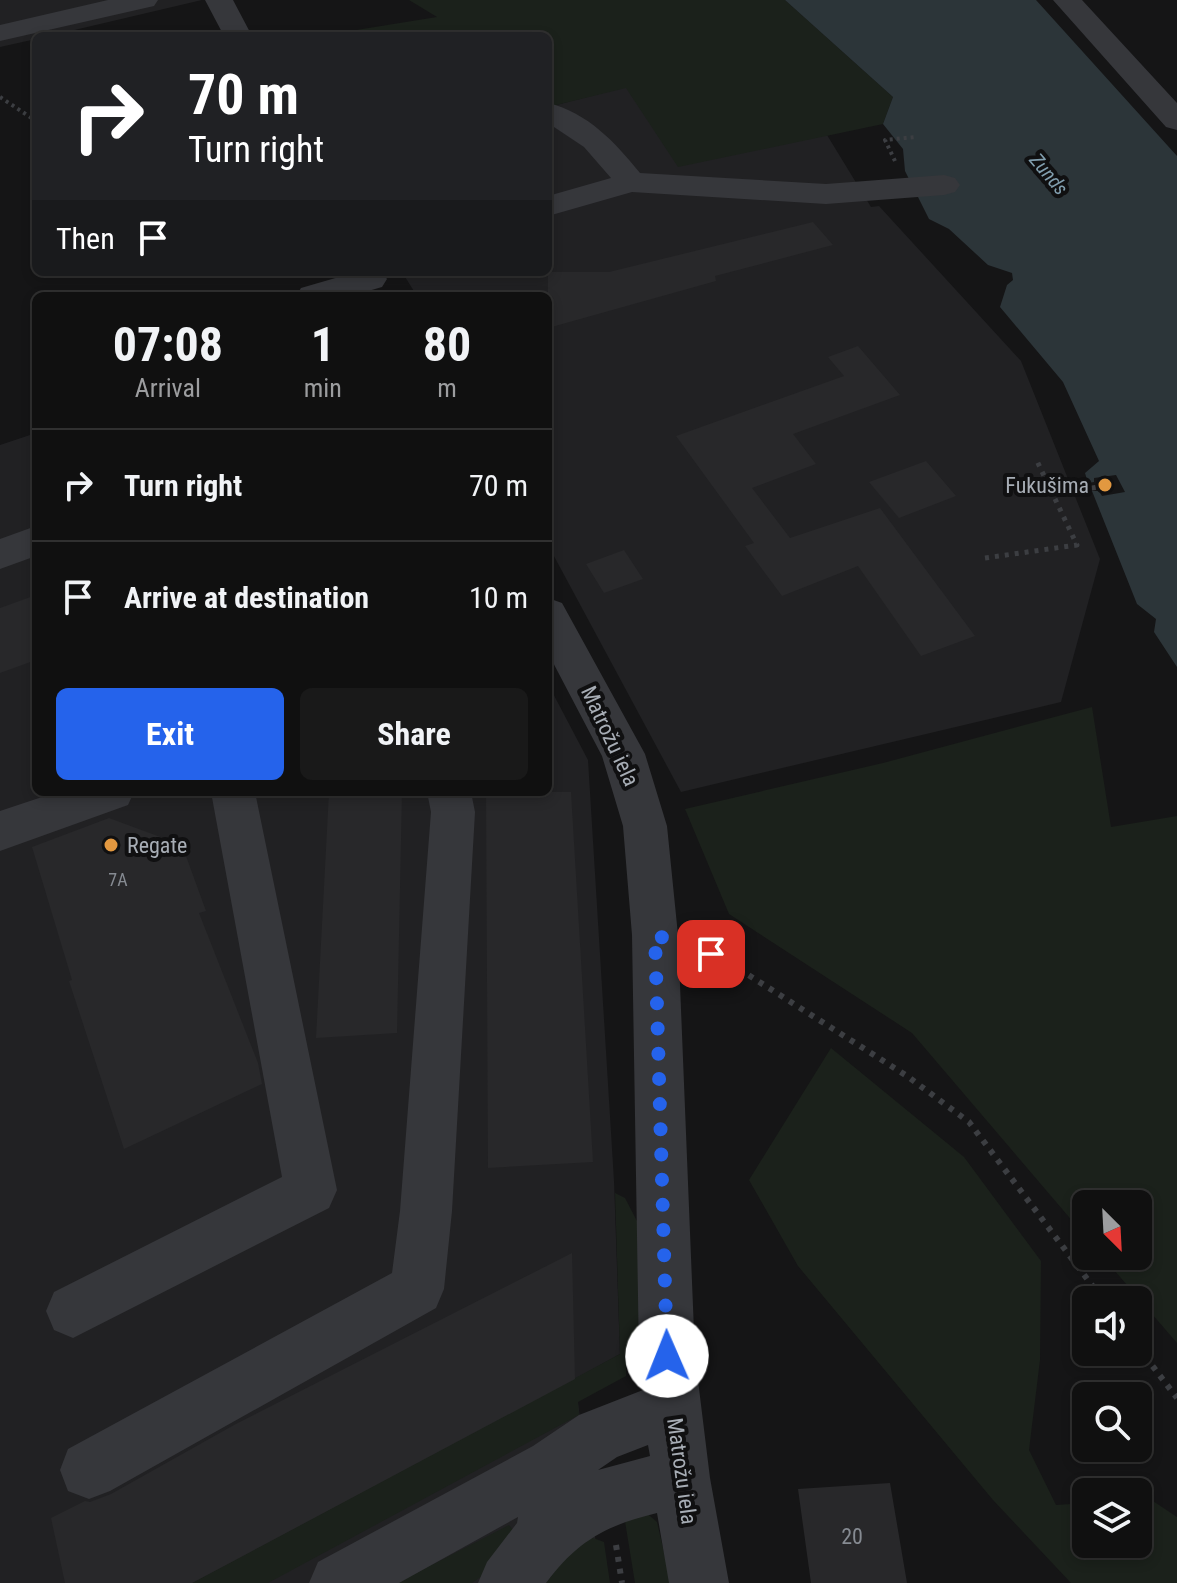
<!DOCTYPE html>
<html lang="en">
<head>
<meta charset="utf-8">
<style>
	body { margin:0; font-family:"Roboto Condensed",sans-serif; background:#191919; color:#f1f3f6; height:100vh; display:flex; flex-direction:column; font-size:30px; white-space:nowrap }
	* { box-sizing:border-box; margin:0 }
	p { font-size:26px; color:#9c9d9f }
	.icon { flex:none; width:44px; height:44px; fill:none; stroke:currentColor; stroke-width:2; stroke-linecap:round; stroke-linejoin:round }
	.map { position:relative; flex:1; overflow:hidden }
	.side { position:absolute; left:32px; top:292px; width:520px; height:504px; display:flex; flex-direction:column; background:#101010; border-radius:12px; box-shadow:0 4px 12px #0003,0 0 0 2px #303030 }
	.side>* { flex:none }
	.guide { position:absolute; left:32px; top:32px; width:520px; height:244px; border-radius:12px; box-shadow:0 4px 12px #0003,0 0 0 2px #303030; background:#202124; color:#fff; overflow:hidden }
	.needle { width:52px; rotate:156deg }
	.fabs { position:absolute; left:1072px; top:1190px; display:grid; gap:16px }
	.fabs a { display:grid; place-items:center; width:80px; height:80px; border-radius:12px; background:#101010; box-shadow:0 4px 12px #0003,0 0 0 2px #303030; font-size:40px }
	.pin { position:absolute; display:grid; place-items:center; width:68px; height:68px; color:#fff; margin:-34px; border-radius:16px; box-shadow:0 4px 12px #0006 }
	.me { position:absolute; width:88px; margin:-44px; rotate:359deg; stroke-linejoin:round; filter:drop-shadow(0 0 6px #0008) }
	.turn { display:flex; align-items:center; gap:28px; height:168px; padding:0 24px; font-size:36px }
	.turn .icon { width:104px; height:104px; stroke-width:2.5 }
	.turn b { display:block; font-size:56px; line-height:68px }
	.then { display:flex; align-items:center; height:76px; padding:0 24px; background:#0003; gap:16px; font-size:30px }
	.eta { display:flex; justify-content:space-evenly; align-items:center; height:136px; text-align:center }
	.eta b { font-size:48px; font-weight:700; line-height:56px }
	.action { display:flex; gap:16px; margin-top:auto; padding:16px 24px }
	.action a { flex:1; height:92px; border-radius:12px; background:#2563eb; color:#fff; font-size:32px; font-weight:700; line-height:92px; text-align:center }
	.action a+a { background:#191919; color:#f1f3f6 }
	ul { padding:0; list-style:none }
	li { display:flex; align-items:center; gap:24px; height:112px; padding:0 24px; border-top:2px solid #303030 }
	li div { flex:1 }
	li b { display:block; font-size:30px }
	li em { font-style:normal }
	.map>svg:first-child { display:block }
	.built { fill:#212123 }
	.green { fill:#1b211b }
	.water { fill:#2c3539 }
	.building { fill:#28282a }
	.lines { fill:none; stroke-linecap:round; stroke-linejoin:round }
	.path-far2 { stroke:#3c3e42; stroke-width:4; stroke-dasharray:3 4; stroke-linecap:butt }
	.path-far1 { stroke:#3c3e42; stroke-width:5; stroke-dasharray:4 6; stroke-linecap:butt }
	.path { stroke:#3c3e42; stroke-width:6; stroke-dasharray:5 7; stroke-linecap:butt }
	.minor { fill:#36373b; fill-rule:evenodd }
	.route { stroke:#2563eb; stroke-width:14; stroke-dasharray:0 25.2 }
	.poi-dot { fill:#e29840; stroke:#101011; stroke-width:3 }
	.labels { text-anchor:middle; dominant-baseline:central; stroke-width:8; stroke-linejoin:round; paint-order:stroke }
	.number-label { font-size:18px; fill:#868b92 }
	.far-water-label { font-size:20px; font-style:italic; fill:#819eae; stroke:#101011 }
	.poi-label { font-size:22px; fill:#a7adb5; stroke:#101011; text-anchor:end }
	.street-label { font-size:22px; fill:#a7adb5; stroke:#101011 }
	.near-number-label { font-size:22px; fill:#868b92 }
</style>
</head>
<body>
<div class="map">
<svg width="1177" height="1583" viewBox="0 0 1177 1583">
	<rect width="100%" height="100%" fill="#151516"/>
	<path class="built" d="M0 0H202L49 36H36V39L0 47Z
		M626 87 784 143 827 135 871 207 879 206 1021 361 1100 559 1061 702 681 792 548 545V296H417L402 272H548V107Z
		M36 433V792H548V684L588 760 614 1181 620 1354 575 1379 601 1583H0V445Z"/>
	<path class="green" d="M409 0H785L893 97 883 124 678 167 626 88 548 107V36H319L437 17Z
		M1092 707 1111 827 1177 816V1343L1102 1256H1138V1204H1086V1237L912 1033 729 914 685 809 883 763Z
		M831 1048 964 1157 1041 1261 1040 1360 1029 1450 1056 1505 1086 1503V1544H1138V1500L1150 1499 1177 1517V1583H1071L993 1500 798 1266 749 1180Z
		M615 1193 625 1198 639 1225 640 1345 626 1358V1376L578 1402 579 1415 268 1583H192L620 1354Z
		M623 1509 643 1510 657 1522 671 1583H635Z
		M509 1525 514 1531 482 1576 472 1583H397Z
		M582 1534 604 1542 610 1583H546Z"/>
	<path class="water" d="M785 0H1036L1177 156V667L1154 632 1156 619 1137 604 1092 491H1099L1102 496 1125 492 1116 475 1094 478V482L1088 483 1085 473 1099 461 1063 382 1000 307 1007 285 1013 280 1012 273 988 265 949 229 929 219 905 171 903 149 883 124 893 97Z"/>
	<path class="building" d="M813 222 833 245 715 276 716 281 548 328V272H609Z
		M858 346 900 395 793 434 816 464 752 488 790 538 880 508 975 636 921 656 858 566 782 596 745 546 754 543 676 436 844 376 828 357Z
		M926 461 956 496 899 518 869 482Z
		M624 550 643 579 604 593 586 564Z
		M36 595V660L0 673V608Z
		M329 792H402L397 1033 316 1038Z
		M486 792H571L593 1162 488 1168Z
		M109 818 182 845 206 911 199 913 258 1063 262 1084 124 1149 69 981 72 980 32 847Z
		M572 1253 575 1379 192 1583H65L51 1518 85 1501 90 1502 111 1494 234 1425Z
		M890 1483 907 1583H811L798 1489Z"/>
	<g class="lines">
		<path class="path-far2" d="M0 97 36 121
			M895 161 885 140 915 137"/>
		<path class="path-far1" d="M1052 493 1099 487
			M985 558 1077 545 1036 459"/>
		<path class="path" d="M696 947 728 962 907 1076 969 1122 1103 1300
			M1138 1347 1177 1398
			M616 1545 622 1583"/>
		<path class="minor" d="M108 0H158L154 6 0 41V25Z
			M205 0H233L252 36H224Z
			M1053 0H1082L1177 103V130L1166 127Z
			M548 103C588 113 615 142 640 173L826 184 944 175 955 178 960 185 955 192 944 195 826 204 632 192 548 216V196L611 178 584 147 548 123Z
			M356 272H382L387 279 382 287 351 296H296L301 288Z
			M36 526V556L0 569V539Z
			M548 598 562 603 645 754 667 826 678 935 695 1356 710 1478 729 1583H669L657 1513C607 1525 577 1541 546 1583H478L487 1562 517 1523 518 1517 399 1583H309L318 1562 533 1446 579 1415 643 1390 639 1356 632 935 623 826 602 756 548 653ZM648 1445 650 1456 598 1470 617 1457Z
			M57 792H134L128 805 0 851V811Z
			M211 792H255L337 1190 329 1208 73 1338 54 1330 46 1311 54 1292 282 1177Z
			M427 792H471L475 812 452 1211 444 1289 436 1308 110 1491 89 1499 68 1491 60 1470 68 1449 392 1273 400 1211 431 812Z"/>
	</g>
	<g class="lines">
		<path class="route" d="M667 1356 655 935 711 954"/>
	</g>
	<g class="poi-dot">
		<circle cx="1105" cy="485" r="8"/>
		<circle cx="111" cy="845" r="8"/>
	</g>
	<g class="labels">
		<g class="number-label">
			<text x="118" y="879">7A</text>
		</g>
		<g class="far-water-label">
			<text transform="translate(1049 174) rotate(50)">Zunds</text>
		</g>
		<g class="poi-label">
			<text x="1089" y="485">Fukušima</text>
			<text x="127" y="845" text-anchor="start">Regate</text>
		</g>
		<g class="street-label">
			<text transform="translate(610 736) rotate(65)">Matrožu iela</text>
			<text transform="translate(682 1471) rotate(82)">Matrožu iela</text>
		</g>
		<g class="near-number-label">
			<text x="852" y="1536">20</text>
		</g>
	</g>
</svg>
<div class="fabs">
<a><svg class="needle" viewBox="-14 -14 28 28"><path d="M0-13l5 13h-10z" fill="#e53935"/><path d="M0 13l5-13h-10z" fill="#9c9d9f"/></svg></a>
<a><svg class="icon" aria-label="sound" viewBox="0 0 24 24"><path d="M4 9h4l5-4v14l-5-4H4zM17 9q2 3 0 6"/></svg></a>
<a><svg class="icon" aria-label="search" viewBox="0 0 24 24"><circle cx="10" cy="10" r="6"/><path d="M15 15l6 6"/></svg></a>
<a><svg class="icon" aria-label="layers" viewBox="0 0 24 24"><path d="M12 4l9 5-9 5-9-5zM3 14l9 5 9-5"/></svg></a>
</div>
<div class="pin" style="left:711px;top:954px;background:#d93025"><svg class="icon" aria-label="arrive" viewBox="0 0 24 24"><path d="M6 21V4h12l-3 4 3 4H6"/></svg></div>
<svg class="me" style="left:667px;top:1356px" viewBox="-20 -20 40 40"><circle r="19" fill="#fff"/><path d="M0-13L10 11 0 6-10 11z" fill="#2563eb"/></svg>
<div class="guide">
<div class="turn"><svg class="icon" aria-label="right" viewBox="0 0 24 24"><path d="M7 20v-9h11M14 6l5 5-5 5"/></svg><div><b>70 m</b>Turn right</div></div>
<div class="then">Then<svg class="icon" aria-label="arrive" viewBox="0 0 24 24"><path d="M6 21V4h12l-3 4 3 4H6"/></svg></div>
</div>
<section class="side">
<div class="eta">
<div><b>07:08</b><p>Arrival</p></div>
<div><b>1</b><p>min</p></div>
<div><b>80</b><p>m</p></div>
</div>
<ul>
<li><svg class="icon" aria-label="right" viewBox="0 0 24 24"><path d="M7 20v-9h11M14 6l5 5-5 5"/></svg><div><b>Turn right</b></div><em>70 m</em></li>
<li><svg class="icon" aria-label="arrive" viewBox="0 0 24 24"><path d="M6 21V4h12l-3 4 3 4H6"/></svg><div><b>Arrive at destination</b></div><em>10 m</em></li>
</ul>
<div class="action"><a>Exit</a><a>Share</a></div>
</section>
</div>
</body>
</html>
